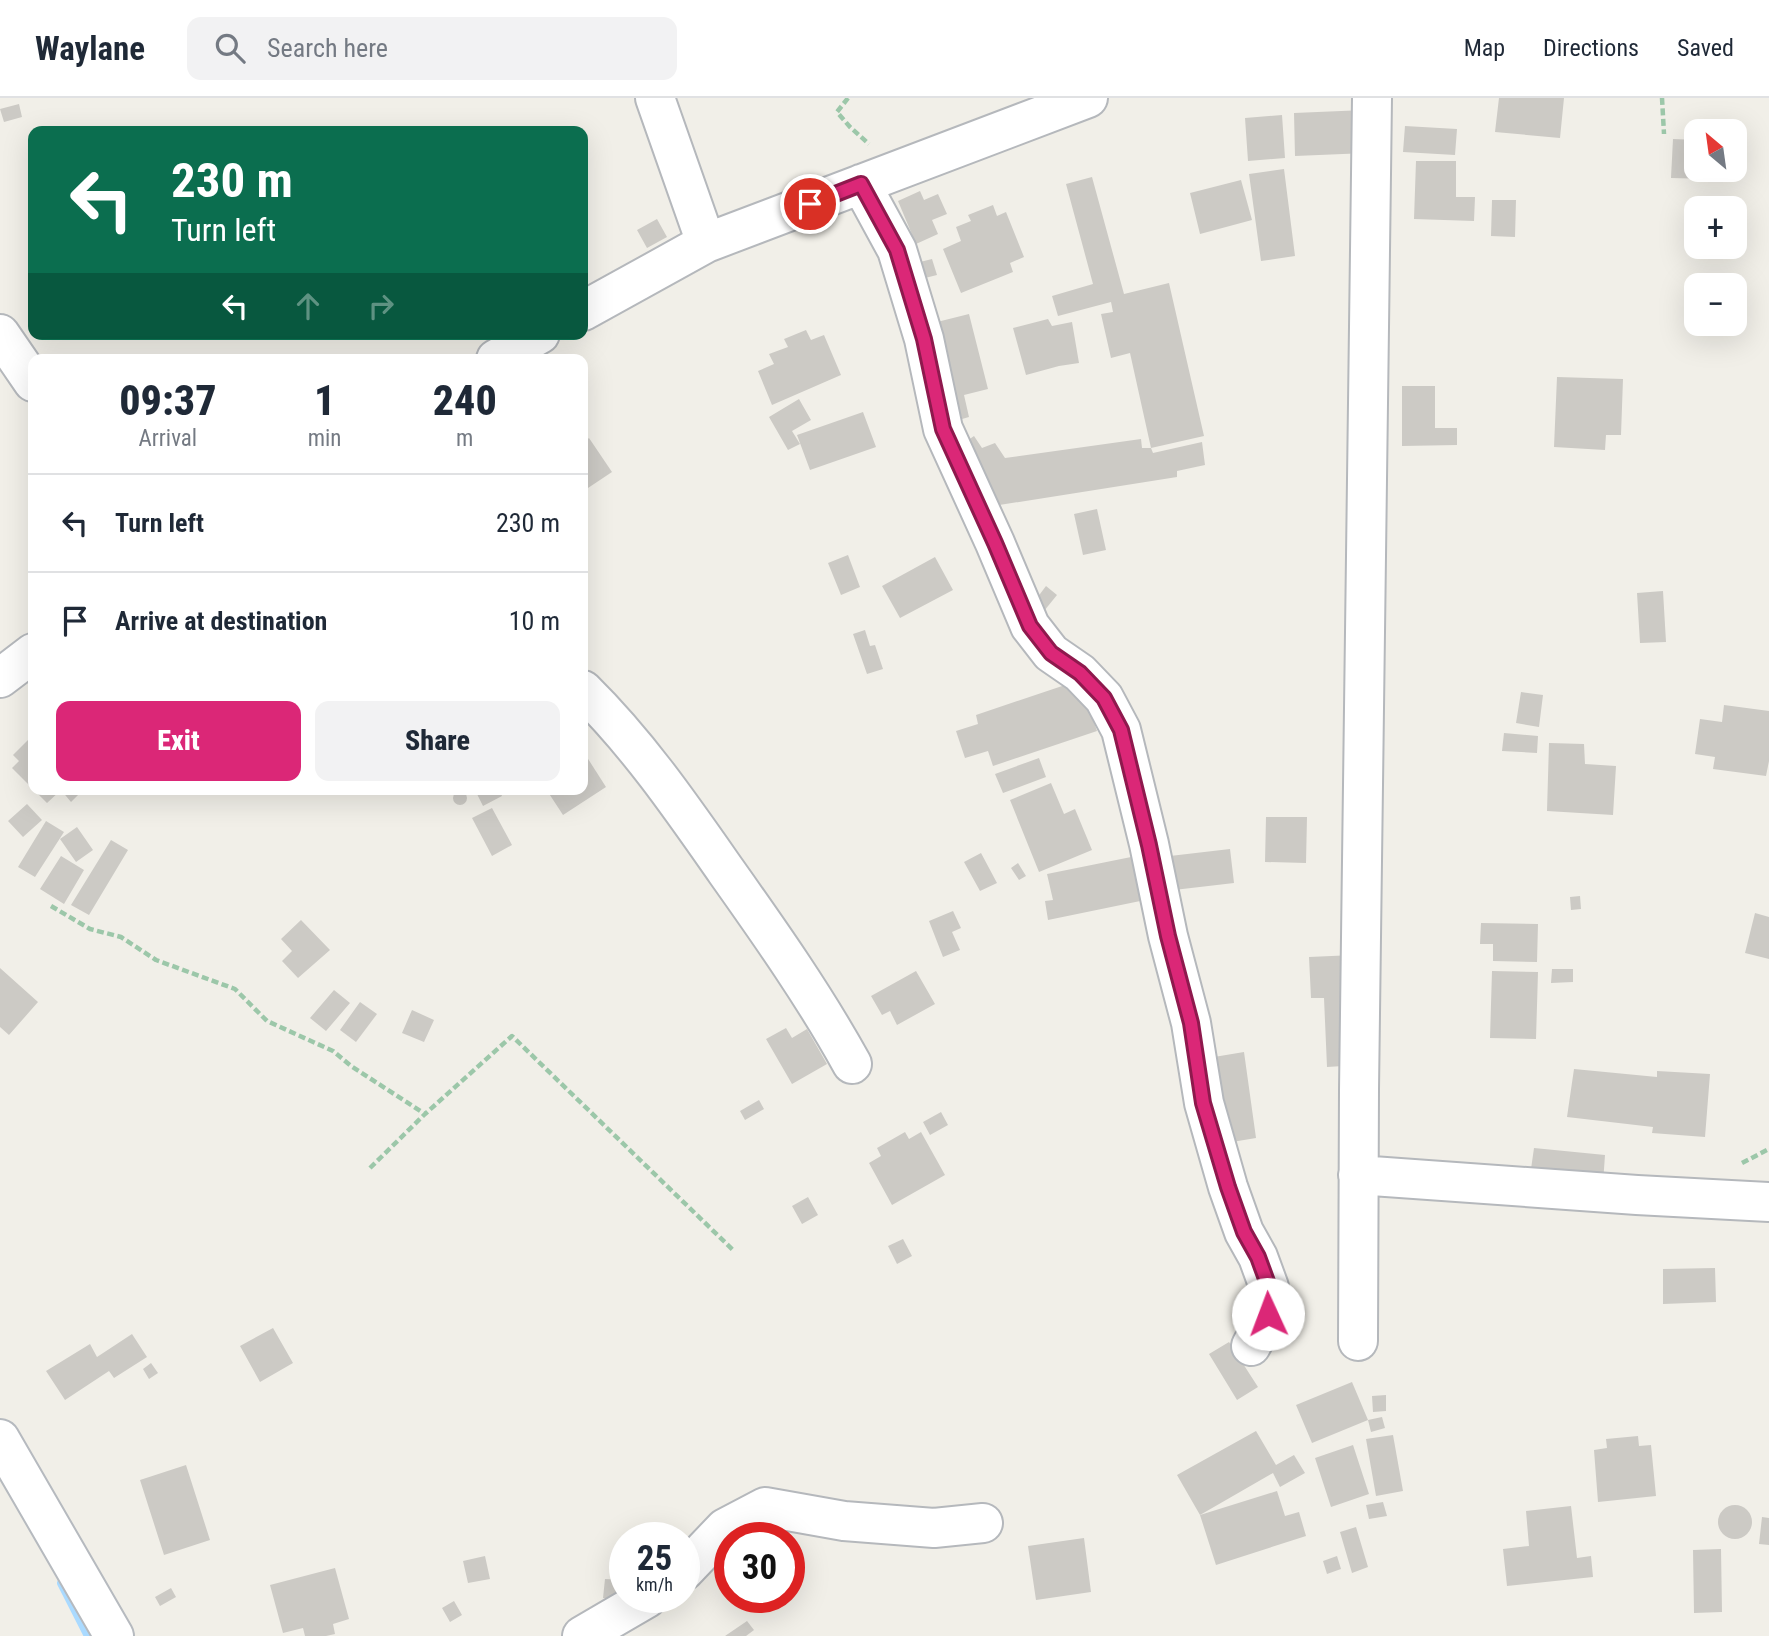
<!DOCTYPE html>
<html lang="en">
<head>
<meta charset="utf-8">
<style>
	body { margin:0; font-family:"Roboto Condensed",sans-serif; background:#f2f2f3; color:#1f2937; height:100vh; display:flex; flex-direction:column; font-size:26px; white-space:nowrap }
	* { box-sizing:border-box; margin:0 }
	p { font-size:23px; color:#747a83 }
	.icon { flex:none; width:38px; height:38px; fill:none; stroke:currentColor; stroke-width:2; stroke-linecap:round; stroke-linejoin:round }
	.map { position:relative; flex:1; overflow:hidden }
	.drawer { position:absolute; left:28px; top:256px; width:560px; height:441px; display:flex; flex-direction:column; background:#fff; border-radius:14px; box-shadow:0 7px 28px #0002 }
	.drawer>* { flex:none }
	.guide { position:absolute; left:28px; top:28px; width:560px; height:214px; border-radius:14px; box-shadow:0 7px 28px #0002; background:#0b6e4f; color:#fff; overflow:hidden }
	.needle { width:46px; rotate:331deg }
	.fabs { position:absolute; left:1684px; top:21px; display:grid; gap:14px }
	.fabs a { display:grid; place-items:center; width:63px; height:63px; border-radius:14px; background:#fff; box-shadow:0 7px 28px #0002; font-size:35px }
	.speed { position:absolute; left:609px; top:1424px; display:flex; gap:14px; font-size:35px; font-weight:700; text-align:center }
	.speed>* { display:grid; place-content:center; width:91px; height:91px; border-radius:50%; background:#fff; box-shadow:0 7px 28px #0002; line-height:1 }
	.speed small { font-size:18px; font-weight:400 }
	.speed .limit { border:10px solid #d22; background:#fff; color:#111 }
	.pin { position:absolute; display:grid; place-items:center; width:60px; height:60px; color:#fff; margin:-30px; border:4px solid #fff; border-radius:50%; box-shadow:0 2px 7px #0007 }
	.me { position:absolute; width:77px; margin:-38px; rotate:358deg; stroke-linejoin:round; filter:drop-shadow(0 0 5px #0008) }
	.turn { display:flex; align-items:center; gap:24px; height:147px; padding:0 28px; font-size:32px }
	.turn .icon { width:91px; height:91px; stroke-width:2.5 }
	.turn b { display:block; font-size:49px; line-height:60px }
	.lanes { display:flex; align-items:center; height:66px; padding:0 28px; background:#0003; justify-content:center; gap:35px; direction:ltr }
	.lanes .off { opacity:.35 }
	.eta { display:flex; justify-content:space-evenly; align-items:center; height:119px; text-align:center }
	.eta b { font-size:42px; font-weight:800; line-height:49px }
	.action { display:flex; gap:14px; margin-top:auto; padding:14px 28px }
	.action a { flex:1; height:80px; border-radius:14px; background:#db2777; color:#fff; font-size:28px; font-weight:800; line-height:80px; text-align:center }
	.action a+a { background:#f2f2f3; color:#1f2937 }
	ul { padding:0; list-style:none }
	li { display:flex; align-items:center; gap:21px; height:98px; padding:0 28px; border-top:2px solid #e0e1e3 }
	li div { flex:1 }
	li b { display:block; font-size:26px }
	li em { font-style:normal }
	header { display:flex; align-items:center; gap:42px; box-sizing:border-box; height:98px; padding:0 35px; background:#fff; border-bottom:2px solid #e0e1e3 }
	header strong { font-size:33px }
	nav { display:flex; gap:38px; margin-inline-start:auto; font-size:24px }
	.search { width:490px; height:63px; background:#f2f2f3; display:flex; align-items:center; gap:18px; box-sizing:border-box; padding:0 24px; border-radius:14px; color:#747a83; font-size:26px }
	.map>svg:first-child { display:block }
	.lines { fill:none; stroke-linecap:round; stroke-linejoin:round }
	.stream { stroke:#aadaff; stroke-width:10 }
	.building { fill:#cccac5 }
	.street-casing { stroke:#b5b8bc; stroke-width:42 }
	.secondary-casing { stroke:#b6babf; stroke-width:42 }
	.path { stroke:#9cc7a9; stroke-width:4.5; stroke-dasharray:7 3.5; stroke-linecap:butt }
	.street { stroke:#fff; stroke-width:38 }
	.secondary { stroke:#fff; stroke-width:38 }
	.route-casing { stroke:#8e194d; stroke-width:18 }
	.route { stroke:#db2777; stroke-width:12 }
</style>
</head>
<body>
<header>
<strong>Waylane</strong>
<div class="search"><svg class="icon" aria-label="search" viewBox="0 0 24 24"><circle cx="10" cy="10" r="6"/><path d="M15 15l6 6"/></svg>Search here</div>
<nav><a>Map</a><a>Directions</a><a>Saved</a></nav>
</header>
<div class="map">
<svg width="1769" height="1538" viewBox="0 0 1769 1538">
	<rect width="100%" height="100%" fill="#f1efe8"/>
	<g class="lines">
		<path class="stream" d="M62 1485 89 1538"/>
	</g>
	<path class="building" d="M1499 0H1564L1560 40 1495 34Z
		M19 6 22 19 4 24 0 11Z
		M1365 12 1367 55 1295 58 1294 15Z
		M1282 17 1285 60 1248 63 1245 20Z
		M1405 28 1457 31 1455 57 1403 54Z
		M1673 41 1696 42V72H1712L1711 81 1671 80Z
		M1416 63H1456V99H1475L1474 123 1414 121Z
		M1284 71 1295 158 1261 163 1249 76Z
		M1092 79 1124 196 1169 185 1204 338 1151 350 1130 255 1111 260 1101 216 1113 214 1111 204 1058 218 1052 198 1093 186 1066 86Z
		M1241 82 1252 122 1200 136 1190 95Z
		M920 93 924 102 938 96 947 116 932 122 938 136 916 146 898 103Z
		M1492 102H1516L1515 139 1491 138Z
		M993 107 997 118 1006 114 1024 159 1010 165 1013 174 961 195 943 151 961 143 956 129 971 123 968 117Z
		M657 121 667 139 647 150 637 132Z
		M932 161 937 177 925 180 920 164Z
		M969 216 988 291 964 297 969 319 962 321 937 224Z
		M1048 221 1052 228 1072 224 1079 265 1059 268 1026 277 1013 230Z
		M806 232 811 242 824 237 841 277 772 307 758 273 774 266 769 256 788 249 784 241Z
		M1557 279 1623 281 1621 337H1606L1605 352 1554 349Z
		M1402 288H1435V330H1457V347L1402 348Z
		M799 301 811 322 792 333 800 346 788 352 769 319Z
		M863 314 876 349 810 372 797 337Z
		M974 338 982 350 995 345 1005 360 1141 341 1142 350H1151L1153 355 1202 344 1205 367 1177 373V379L993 408 961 347Z
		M589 340 612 374 585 392 583 388V345Z
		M1097 411 1106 452 1083 457 1074 416Z
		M848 457 860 489 841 497 828 465Z
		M935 459 953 492 900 520 882 488Z
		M1046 488 1057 497 1044 513 1034 504Z
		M1663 493 1666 544 1640 545 1637 495Z
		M865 532 870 548 875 547 883 571 867 576 853 536Z
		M1080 582 1097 633 993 668 988 653 965 660 956 633 978 626 976 617Z
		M1521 594 1543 597 1539 629 1516 625Z
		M1724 607 1769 613V663L1766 678 1713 671 1715 659 1695 656 1700 621 1722 624Z
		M1504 635 1538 638 1537 655 1502 653Z
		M33 637V691L12 670 19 663 13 657Z
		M1549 645 1584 646 1585 666 1616 668 1613 717 1547 713Z
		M583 653 606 689 563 717 546 691H583Z
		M1039 660 1046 679 1003 695 995 676Z
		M1051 685 1064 716 1075 711 1092 752 1039 774 1010 702Z
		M33 691H84L71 704 61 692 47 705Z
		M481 691H499L502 698 483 708 476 694Z
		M453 700a7 7 0 1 1 14 0a7 7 0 1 1-14 0Z
		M27 706 42 722 23 739 8 723Z
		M492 710 512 747 492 758 472 720Z
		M1266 719H1307L1306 765 1265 764Z
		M46 723 64 734 35 779 18 769Z
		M77 729 93 752 76 764 60 741Z
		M111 742 128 752 89 817 71 807Z
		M1230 751 1234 785 1174 792 1170 758Z
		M981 755 997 785 980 793 964 764Z
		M1141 757 1150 801 1048 822 1045 803 1053 802 1047 776Z
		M61 758 84 772 64 806 40 791Z
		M1018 765 1026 778 1019 782 1011 770Z
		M1580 798 1581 811 1571 812 1570 799Z
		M953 813 961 830 952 834 960 852 943 859 929 823Z
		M1755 815 1769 819V861L1745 855Z
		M301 822 330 852 298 880 282 863 292 853 281 841Z
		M1481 825 1538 826 1537 864 1493 863V846H1480Z
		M1354 857 1359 967 1327 969 1324 900H1311L1309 859Z
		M0 870 38 904 9 937 0 929Z
		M1552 871H1573V884L1551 885Z
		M916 873 935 906 897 927 890 913 882 917 871 898Z
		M1492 873 1538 874 1536 941 1490 940Z
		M334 892 350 905 326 933 310 920Z
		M360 904 377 916 356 944 340 932Z
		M412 912 434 922 424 944 402 935Z
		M786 930 792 940 807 931 827 966 792 986 766 941Z
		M1244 954 1256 1040 1226 1045 1214 959Z
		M1574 971 1657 979V973L1710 976 1705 1039 1652 1035 1653 1029 1567 1019Z
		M759 1002 764 1011 745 1022 740 1013Z
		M941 1014 948 1027 930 1037 923 1024Z
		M905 1034 909 1041 921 1034 945 1077 892 1107 869 1065 881 1058 877 1050Z
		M1534 1050 1605 1057 1603 1085 1530 1078Z
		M808 1099 818 1117 802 1126 792 1108Z
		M903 1141 912 1158 897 1166 888 1148Z
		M1715 1170 1716 1204 1663 1206V1171Z
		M273 1230 293 1265 260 1284 240 1248Z
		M132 1236 147 1259 114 1280 109 1273 65 1302 46 1273 90 1246 97 1259Z
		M1229 1244 1258 1289 1237 1302 1209 1256Z
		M151 1265 158 1275 149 1281 143 1271Z
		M1352 1284 1368 1322 1312 1345 1296 1307Z
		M1386 1297V1313L1373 1314 1372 1298Z
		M1382 1319 1385 1330 1371 1334 1368 1322Z
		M1256 1333 1276 1367 1294 1357 1305 1375 1280 1389 1273 1375 1200 1417 1177 1377Z
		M1393 1337 1403 1393 1376 1398 1366 1341Z
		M1638 1338 1639 1348 1651 1347 1656 1398 1598 1404 1594 1352 1607 1350 1606 1341Z
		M1353 1347 1369 1396 1331 1409 1315 1360Z
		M186 1367 210 1442 164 1457 140 1382Z
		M1277 1393 1285 1418 1299 1414 1306 1438 1216 1467 1200 1417Z
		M1383 1404 1387 1418 1369 1421 1366 1407Z
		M1718 1424a17 17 0 1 1 34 0a17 17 0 1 1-34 0Z
		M1571 1408 1577 1460 1591 1458 1593 1479 1507 1488 1503 1451 1529 1448 1526 1413Z
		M1762 1419 1769 1420V1447L1759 1446Z
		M1356 1429 1368 1469 1352 1475 1340 1434Z
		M1084 1440 1091 1494 1036 1502 1028 1448Z
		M1721 1451 1722 1514 1694 1515 1693 1452Z
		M485 1458 490 1481 468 1485 463 1463Z
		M1337 1458 1341 1471 1327 1476 1323 1463Z
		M335 1470 349 1521 333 1526 335 1536 326 1538H305L303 1530 283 1535 270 1487Z
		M605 1481 625 1482V1500L632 1503 603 1500Z
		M171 1490 176 1499 160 1508 155 1499Z
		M454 1503 462 1517 450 1524 442 1510Z
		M747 1523 754 1532 746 1538H725Z"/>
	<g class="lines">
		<defs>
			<path id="street" d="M655 0 706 145
				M861 86 897 152 924 241 943 331 995 445 1030 528 1051 555 1080 575 1104 600 1121 632 1149 746 1168 838 1191 925 1204 1005 1228 1089 1244 1134 1258 1159 1269 1189 1268 1216 1251 1248
				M583 213 706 145 1088 0
				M0 236 33 284
				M496 261 540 236
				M0 580 33 555
				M583 592C638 646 682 710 726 773 770 835 815 899 852 966
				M1358 1077 1637 1097 1769 1104
				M1358 1243 1359 992 1372 0
				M684 1473 725 1430 765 1409 844 1423 934 1430 983 1425
				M582 1538 647 1500"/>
			<path id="secondary" d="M0 1341 114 1538"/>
		</defs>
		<use href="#street" class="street-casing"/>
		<use href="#secondary" class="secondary-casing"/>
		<path class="path" d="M848 0 837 14 850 29 869 46
			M1662 0 1664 36
			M51 808 90 831 121 839 156 862 235 891 267 923 333 953 351 968 425 1016
			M1742 1065 1769 1051
			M370 1070 425 1016 512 938 733 1152"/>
		<use href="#street" class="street"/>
		<use href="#secondary" class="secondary"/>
	</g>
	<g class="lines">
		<defs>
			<path id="route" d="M810 106 861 86 897 152 924 241 943 331 995 445 1030 528 1051 555 1080 575 1104 600 1121 632 1149 747 1168 838 1191 925 1203 1005 1228 1089 1244 1134 1258 1159 1269 1189 1268 1216"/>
		</defs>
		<use href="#route" class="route-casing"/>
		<use href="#route" class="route"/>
	</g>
</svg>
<div class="fabs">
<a><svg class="needle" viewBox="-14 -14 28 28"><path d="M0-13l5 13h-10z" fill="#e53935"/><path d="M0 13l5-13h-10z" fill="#747a83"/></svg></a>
<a>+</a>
<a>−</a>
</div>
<div class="speed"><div>25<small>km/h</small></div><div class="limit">30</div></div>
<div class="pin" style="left:810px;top:106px;background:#d93025"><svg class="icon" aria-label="arrive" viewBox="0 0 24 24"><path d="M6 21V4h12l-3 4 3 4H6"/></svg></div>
<svg class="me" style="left:1268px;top:1216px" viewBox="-20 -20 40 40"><circle r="19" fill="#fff"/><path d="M0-13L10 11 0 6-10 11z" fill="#db2777"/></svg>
<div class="guide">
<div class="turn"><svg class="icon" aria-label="left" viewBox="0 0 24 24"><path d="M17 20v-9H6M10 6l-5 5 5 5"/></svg><div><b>230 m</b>Turn left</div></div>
<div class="lanes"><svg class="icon" aria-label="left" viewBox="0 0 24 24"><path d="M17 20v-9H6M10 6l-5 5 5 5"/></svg><svg class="icon off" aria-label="ahead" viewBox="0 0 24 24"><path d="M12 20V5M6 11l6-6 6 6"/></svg><svg class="icon off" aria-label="right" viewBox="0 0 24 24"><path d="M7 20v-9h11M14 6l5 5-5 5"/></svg></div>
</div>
<section class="drawer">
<div class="eta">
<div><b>09:37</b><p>Arrival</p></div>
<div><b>1</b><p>min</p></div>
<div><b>240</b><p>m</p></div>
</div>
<ul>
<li><svg class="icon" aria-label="left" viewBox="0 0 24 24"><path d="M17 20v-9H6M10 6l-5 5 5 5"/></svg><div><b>Turn left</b></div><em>230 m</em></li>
<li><svg class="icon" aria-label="arrive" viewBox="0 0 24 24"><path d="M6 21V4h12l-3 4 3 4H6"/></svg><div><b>Arrive at destination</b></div><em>10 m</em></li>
</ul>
<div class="action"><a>Exit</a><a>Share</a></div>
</section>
</div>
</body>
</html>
